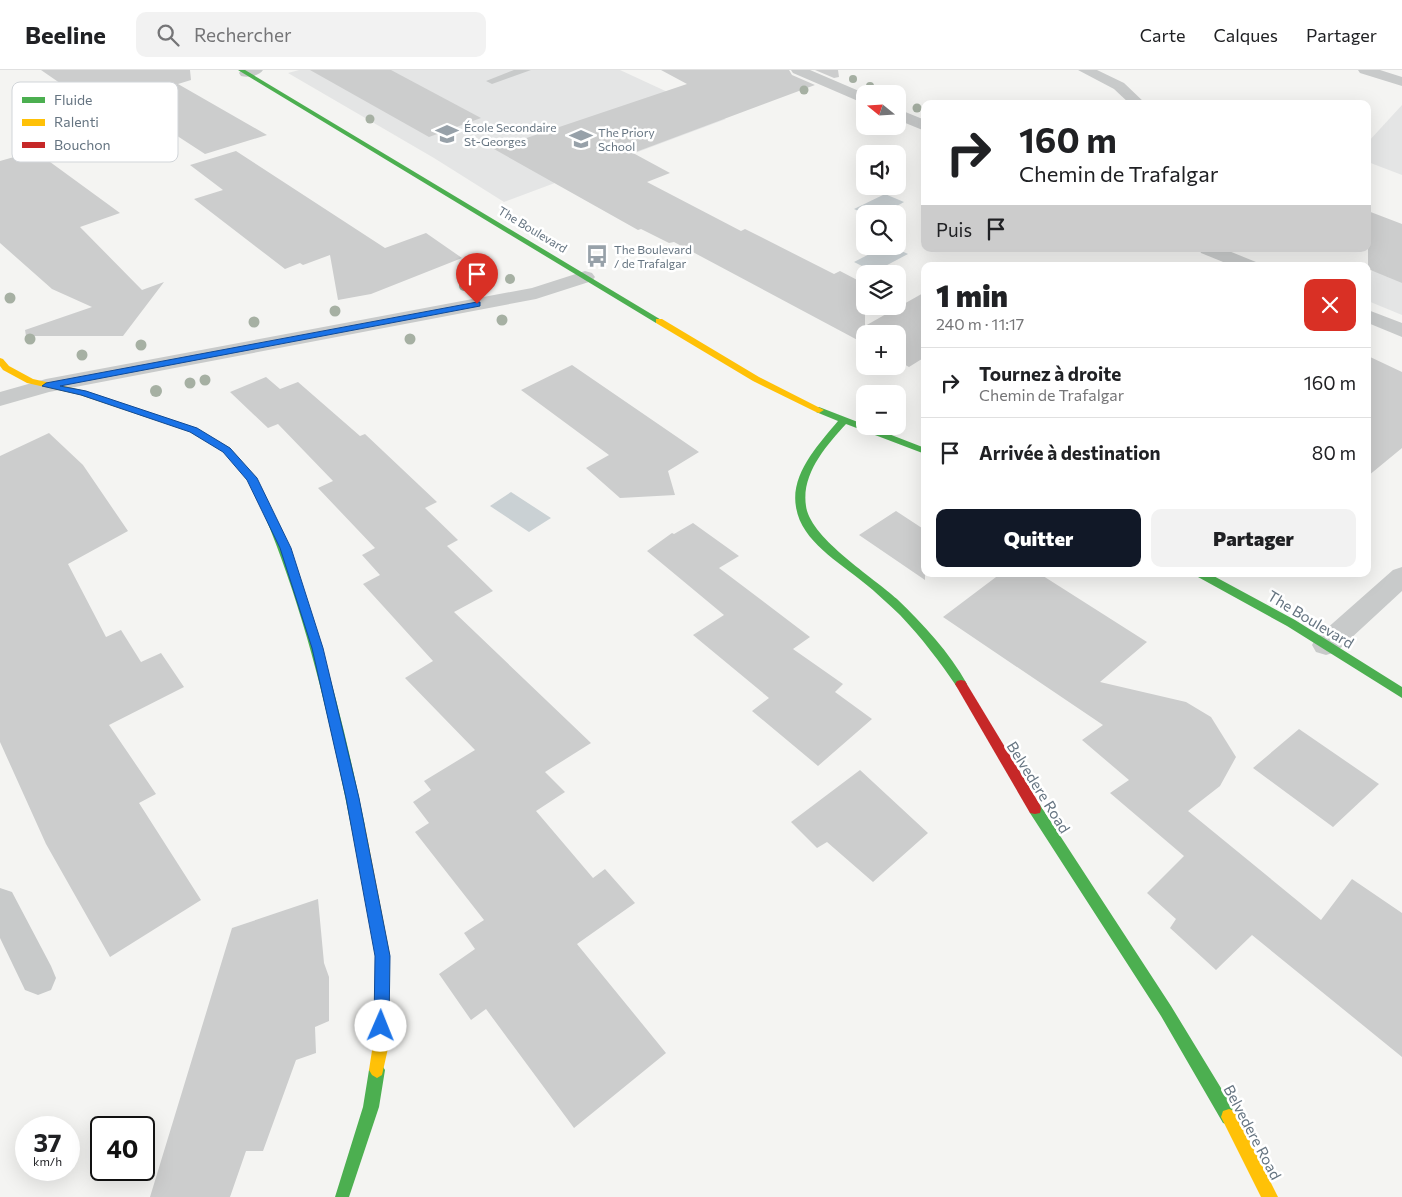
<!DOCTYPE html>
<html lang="fr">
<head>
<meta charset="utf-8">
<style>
	body { margin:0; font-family:Commissioner,sans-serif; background:#f2f2f2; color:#202124; height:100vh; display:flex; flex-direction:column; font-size:19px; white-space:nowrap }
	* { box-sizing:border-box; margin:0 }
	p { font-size:16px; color:#757577 }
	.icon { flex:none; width:28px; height:28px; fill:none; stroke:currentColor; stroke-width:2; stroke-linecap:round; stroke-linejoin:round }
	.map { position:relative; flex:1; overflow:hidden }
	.panel { position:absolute; left:921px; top:192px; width:450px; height:315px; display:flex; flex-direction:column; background:#fff; border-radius:10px; box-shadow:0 5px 20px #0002 }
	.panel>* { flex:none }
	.top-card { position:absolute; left:921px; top:30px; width:450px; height:152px; border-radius:10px; box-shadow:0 5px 20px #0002; background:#fff; color:#202124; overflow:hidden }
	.needle { width:32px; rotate:288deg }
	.controls { position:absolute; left:856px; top:15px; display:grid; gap:10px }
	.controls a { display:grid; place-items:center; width:50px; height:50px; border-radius:10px; background:#fff; box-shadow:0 5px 20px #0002; font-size:25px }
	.speed { position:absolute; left:15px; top:1046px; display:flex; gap:10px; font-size:25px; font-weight:700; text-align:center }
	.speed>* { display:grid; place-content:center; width:65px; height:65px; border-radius:50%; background:#fff; box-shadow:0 5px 20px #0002; line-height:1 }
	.speed small { font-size:12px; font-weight:400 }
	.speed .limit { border:2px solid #111; border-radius:8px; background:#fff; color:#111 }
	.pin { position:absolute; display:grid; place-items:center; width:42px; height:42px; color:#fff; margin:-51px -21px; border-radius:50% 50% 50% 0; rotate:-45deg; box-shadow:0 0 5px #0007 }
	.pin .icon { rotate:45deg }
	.me { position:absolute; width:55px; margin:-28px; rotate:1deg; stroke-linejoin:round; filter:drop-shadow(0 0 4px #0008) }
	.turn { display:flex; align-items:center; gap:18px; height:105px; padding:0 15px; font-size:22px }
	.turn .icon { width:65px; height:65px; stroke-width:2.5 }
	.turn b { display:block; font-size:35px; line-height:42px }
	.then { display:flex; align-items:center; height:48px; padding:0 15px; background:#0003; gap:10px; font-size:19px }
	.round { display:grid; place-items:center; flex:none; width:52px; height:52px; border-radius:10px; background:#f2f2f2 }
	.head { display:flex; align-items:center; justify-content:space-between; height:85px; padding:0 15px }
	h1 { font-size:30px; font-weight:800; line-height:38px }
	.cta { display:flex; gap:10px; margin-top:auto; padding:10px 15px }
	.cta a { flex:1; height:58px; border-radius:10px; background:#111827; color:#fff; font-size:20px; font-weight:800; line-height:58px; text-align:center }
	.cta a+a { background:#f2f2f2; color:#202124 }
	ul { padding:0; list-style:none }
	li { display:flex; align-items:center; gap:15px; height:70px; padding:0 15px; border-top:1px solid #e0e0e0 }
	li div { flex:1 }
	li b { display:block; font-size:19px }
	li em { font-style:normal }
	header { display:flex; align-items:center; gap:30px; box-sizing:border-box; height:70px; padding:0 25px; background:#fff; border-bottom:1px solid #e0e0e0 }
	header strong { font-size:24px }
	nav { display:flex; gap:28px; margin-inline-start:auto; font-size:18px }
	.search { width:350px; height:45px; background:#f2f2f2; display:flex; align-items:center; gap:12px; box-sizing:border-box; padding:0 18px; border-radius:10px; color:#757577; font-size:19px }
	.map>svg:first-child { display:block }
	.built { fill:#e4e5e5 }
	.water { fill:#cad1d4 }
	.building { fill:#cccdcd }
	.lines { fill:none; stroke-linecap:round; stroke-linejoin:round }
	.lane { fill:#c8caca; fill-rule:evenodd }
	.street { fill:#c8caca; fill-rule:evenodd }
	.fast { fill:#4caf50; fill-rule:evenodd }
	.slow { fill:#ffc107; fill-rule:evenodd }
	.jam { fill:#c62828; fill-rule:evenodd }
	.tree { fill:#a6b0a3 }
	.route { fill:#1a73e8; stroke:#114b97 }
	.labels { text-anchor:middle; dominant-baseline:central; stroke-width:5; stroke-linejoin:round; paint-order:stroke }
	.far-poi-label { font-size:12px; fill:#657481; stroke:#fff; text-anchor:start }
	.far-street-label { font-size:12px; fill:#657481; stroke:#fff }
	.street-label { font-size:15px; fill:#657481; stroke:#fff }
	.key { fill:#fff; stroke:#d1d5d9; stroke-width:1 }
	.key-label { font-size:14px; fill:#657481 }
</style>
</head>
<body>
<header>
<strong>Beeline</strong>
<div class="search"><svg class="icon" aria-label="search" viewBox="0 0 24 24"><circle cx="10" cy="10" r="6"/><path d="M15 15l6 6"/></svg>Rechercher</div>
<nav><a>Carte</a><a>Calques</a><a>Partager</a></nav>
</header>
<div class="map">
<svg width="1402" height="1127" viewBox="0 0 1402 1127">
	<rect width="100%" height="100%" fill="#f4f4f2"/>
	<path class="built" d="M299 0H620L726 49 504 132 434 88 288 3Z
		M1402 35V105L1368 92V72Z
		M1402 178V245L1368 231V204Z"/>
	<path class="water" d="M885 124 904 132C886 142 873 148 854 139Z
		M885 176H891L908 184 874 202 854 192Z
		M511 422 551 448 529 462 490 436Z"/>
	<path class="building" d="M41 0H190L191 10 178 14 267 65 205 84 122 30 96 38Z
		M310 0H391L481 48 429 67Z
		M661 0H789L792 5 815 15 633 83 670 103 647 112 741 161 745 159 834 204 840 201 865 214V256L925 222V287L909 297 898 291V264H865V274L674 172 669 173 641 159 638 160 494 79 687 14Z
		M815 0H838L839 7 834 8Z
		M35 81 120 143 80 157 142 220 164 212 123 266H26L25 260 92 237 52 219 0 173V91Z
		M236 81 385 178 426 163 462 188 371 224 338 230 330 185 303 195 300 193 285 199 194 129 223 120 190 95Z
		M1368 141 1402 154V213L1368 199Z
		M1368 286 1402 302V378L1368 406Z
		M572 295 699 382 668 401 675 425 620 428 586 398 609 385 521 320Z
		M266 307 280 319 298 312 360 366 365 364 437 432 425 438 458 470 447 476 493 521 454 542 591 673 545 702 565 722 536 741 593 808 605 799 635 833 577 874 666 983 574 1058 486 939 471 950 439 904 475 879 464 863 484 850 415 762 429 753 413 732 431 720 424 711 475 680 405 608 433 591 363 514 380 505 362 485 375 478 318 418 333 411 278 354 268 358 230 322Z
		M49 363 83 395 128 461 68 494 106 567 121 560 141 592 161 583 184 617 109 655 156 724 139 733 201 830 110 887 46 774 0 672V386Z
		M896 441 925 460V510L859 465Z
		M693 453 739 486 719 498 810 567 793 579 843 614 835 622 872 649 818 696 752 641 769 628 693 565 724 545 647 481 672 463 674 464Z
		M1000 504H1040L1147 572 1100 612 1186 632 1211 647 1236 687 1220 716 1188 741 1321 850 1352 809 1402 843V987L1252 865 1216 900 1170 858 1176 849 1147 823 1184 786 1110 723 1129 710 1082 670 1103 655 943 547Z
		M1299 659 1379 714 1333 757 1253 698Z
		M860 700 928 763 873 812 827 772 817 778 791 752Z
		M318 829 324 893 329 907V951L315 957 316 983 296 990 263 1081H246L230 1127H150L232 858Z"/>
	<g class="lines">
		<path class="lane" d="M514 0H531L492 14 486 11Z"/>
		<path class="street" d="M241 0H263C259 6 248 8 241 6L239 3Z
			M791 0H810L866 24 865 34 793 3Z
			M1078 0H1097L1124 13 1146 34H1130L1114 19Z
			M1358 0H1380L1402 7V16L1360 3Z
			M898 39 925 50V61L898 50Z
			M1199 179H1224L1256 192 1259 196H1233L1201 183Z
			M585 201 592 203 595 207 592 211 536 229 49 322 0 336V322L46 309 532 218Z
			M1368 240 1402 253V267L1368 253Z
			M1402 497V521L1336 582 1326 585 1316 582 1312 575 1316 568 1393 500Z
			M0 818 12 822 51 896 56 908 51 920 38 925 25 920 0 868Z"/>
		<path class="fast" d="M238 0H245L663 251 659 253H656Z
			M819 337 925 378V384L846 354C826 376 801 404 806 436 810 468 873 507 897 529 923 554 950 583 967 614L965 617H957C940 592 921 567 900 545 888 534 876 522 863 512 839 492 801 471 796 437 790 404 819 374 838 351L816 342V338Z
			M269 441 274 444C317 545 343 649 365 756L363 760 358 762 353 760 351 756C330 649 306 545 264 444Z
			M1197 504H1210L1295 550 1402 617V628L1287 556 1198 507Z
			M1035 734 1040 735 1171 936 1235 1041 1237 1047 1235 1053 1229 1055 1223 1053 1161 946 1030 743 1029 739 1030 735Z
			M377 992 382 995 385 1000 379 1037 349 1127H335L363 1037 369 1000 372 995Z"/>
		<path class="slow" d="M656 249H662L759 307 824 340 819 343 816 342 753 311 656 253Z
			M0 288 3 289 9 296 33 309 86 321 196 358 230 378 255 406 274 444 273 446H265L248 409 224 382 190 362 80 325 27 313 3 300 0 296Z
			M358 750 363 752 365 756 390 885 389 974 382 1005 377 1008 372 1005 369 1000 373 974 376 885 351 756 353 752Z
			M1229 1039 1235 1041 1278 1127H1261L1221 1047 1223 1041Z"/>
		<path class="jam" d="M961 610 965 611 1040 735 1041 739 1040 743 1035 744 1030 743 955 614 957 611Z"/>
	</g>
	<g class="tree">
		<circle cx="853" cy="9" r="4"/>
		<circle cx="870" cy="16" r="4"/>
		<circle cx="804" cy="20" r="4.5"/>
		<circle cx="917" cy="38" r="4.5"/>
		<circle cx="370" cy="49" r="4.5"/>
		<circle cx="487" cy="208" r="5"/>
		<circle cx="510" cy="209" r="5"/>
		<circle cx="464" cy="216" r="5"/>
		<circle cx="10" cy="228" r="5.5"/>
		<circle cx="335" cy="241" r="5.5"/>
		<circle cx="502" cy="250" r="5.5"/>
		<circle cx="254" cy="252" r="5.5"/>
		<circle cx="30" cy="269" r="5.5"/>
		<circle cx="410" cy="269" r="5.5"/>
		<circle cx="141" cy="275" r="5.5"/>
		<circle cx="82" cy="285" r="5.5"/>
		<circle cx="205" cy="310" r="5.5"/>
		<circle cx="190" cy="313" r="5.5"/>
		<circle cx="156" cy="321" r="6"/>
	</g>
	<path class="route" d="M477 232H480V236L60 316 86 321 197 358 230 378 257 408 291 478 323 578 359 728 390 886 389 956 387 961 381 964 376 961 374 956 375 886 346 728 312 578 280 478 247 410 223 382 190 362 81 325 42 316 46 313Z"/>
	<defs>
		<symbol id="school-bare" viewBox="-9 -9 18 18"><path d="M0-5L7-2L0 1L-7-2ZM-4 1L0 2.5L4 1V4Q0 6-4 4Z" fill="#97a1a9" stroke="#fff" stroke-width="2.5" paint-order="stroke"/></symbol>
		<symbol id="bus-bare" viewBox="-9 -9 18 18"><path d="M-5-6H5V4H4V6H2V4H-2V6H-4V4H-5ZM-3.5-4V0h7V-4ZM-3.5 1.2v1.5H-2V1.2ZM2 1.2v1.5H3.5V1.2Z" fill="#97a1a9" stroke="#fff" stroke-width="2.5" paint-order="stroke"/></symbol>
	</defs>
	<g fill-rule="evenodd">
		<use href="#school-bare" x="431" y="48" width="32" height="32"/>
		<use href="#school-bare" x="565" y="53" width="32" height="32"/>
		<use href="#bus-bare" x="581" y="170" width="32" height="32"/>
	</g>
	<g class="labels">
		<g class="far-poi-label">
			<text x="464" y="57">École Secondaire<tspan x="464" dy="14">St-Georges</tspan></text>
			<text x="598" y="62">The Priory<tspan x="598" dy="14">School</tspan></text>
			<text x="614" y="179">The Boulevard<tspan x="614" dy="14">/ de Trafalgar</tspan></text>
		</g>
		<g class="far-street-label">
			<text transform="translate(533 159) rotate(31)">The Boulevard</text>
		</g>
		<g class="street-label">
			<text transform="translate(1311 549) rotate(31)">The Boulevard</text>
			<text transform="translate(1039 717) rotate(58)">Belvedere Road</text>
			<text transform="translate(1253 1062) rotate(62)">Belvedere Road</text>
		</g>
	</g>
	<rect x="12" y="12" width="166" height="80" rx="8" class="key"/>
	<rect x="22" y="27" width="23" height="6" fill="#4caf50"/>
	<rect x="22" y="49" width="23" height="7" fill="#ffc107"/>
	<rect x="22" y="72" width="23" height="6" fill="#c62828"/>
	<g class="key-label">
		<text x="54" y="35">Fluide</text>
		<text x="54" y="57">Ralenti</text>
		<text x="54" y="80">Bouchon</text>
	</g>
</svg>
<div class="controls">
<a><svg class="needle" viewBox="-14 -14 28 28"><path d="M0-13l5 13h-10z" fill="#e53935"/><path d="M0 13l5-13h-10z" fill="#757577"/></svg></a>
<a><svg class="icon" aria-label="sound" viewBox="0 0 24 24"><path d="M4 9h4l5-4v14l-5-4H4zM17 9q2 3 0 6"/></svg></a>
<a><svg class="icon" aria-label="search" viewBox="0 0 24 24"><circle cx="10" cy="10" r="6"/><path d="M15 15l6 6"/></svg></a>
<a><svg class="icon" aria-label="layers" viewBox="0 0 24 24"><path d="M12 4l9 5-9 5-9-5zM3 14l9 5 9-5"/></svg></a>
<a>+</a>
<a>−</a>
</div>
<div class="speed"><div>37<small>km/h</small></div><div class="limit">40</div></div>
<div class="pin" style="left:477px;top:234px;background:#d93025"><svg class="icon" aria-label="arrive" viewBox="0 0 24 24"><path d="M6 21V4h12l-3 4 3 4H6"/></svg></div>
<svg class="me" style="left:381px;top:956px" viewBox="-20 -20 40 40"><circle r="19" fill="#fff"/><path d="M0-13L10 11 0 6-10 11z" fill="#1a73e8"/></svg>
<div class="top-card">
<div class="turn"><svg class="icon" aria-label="right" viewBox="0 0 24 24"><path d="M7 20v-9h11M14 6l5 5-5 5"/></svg><div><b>160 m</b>Chemin de Trafalgar</div></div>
<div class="then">Puis<svg class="icon" aria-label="arrive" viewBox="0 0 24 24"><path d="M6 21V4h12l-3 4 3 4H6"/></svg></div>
</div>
<section class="panel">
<div class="head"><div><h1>1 min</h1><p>240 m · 11:17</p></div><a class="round" style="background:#d93025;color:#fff"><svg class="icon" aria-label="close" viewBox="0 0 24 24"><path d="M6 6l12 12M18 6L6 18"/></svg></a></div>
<ul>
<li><svg class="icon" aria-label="right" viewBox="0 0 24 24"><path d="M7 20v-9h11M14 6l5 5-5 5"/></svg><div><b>Tournez à droite</b><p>Chemin de Trafalgar</p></div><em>160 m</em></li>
<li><svg class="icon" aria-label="arrive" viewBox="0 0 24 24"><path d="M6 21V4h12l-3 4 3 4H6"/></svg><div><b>Arrivée à destination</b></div><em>80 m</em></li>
</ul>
<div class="cta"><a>Quitter</a><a>Partager</a></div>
</section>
</div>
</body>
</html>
